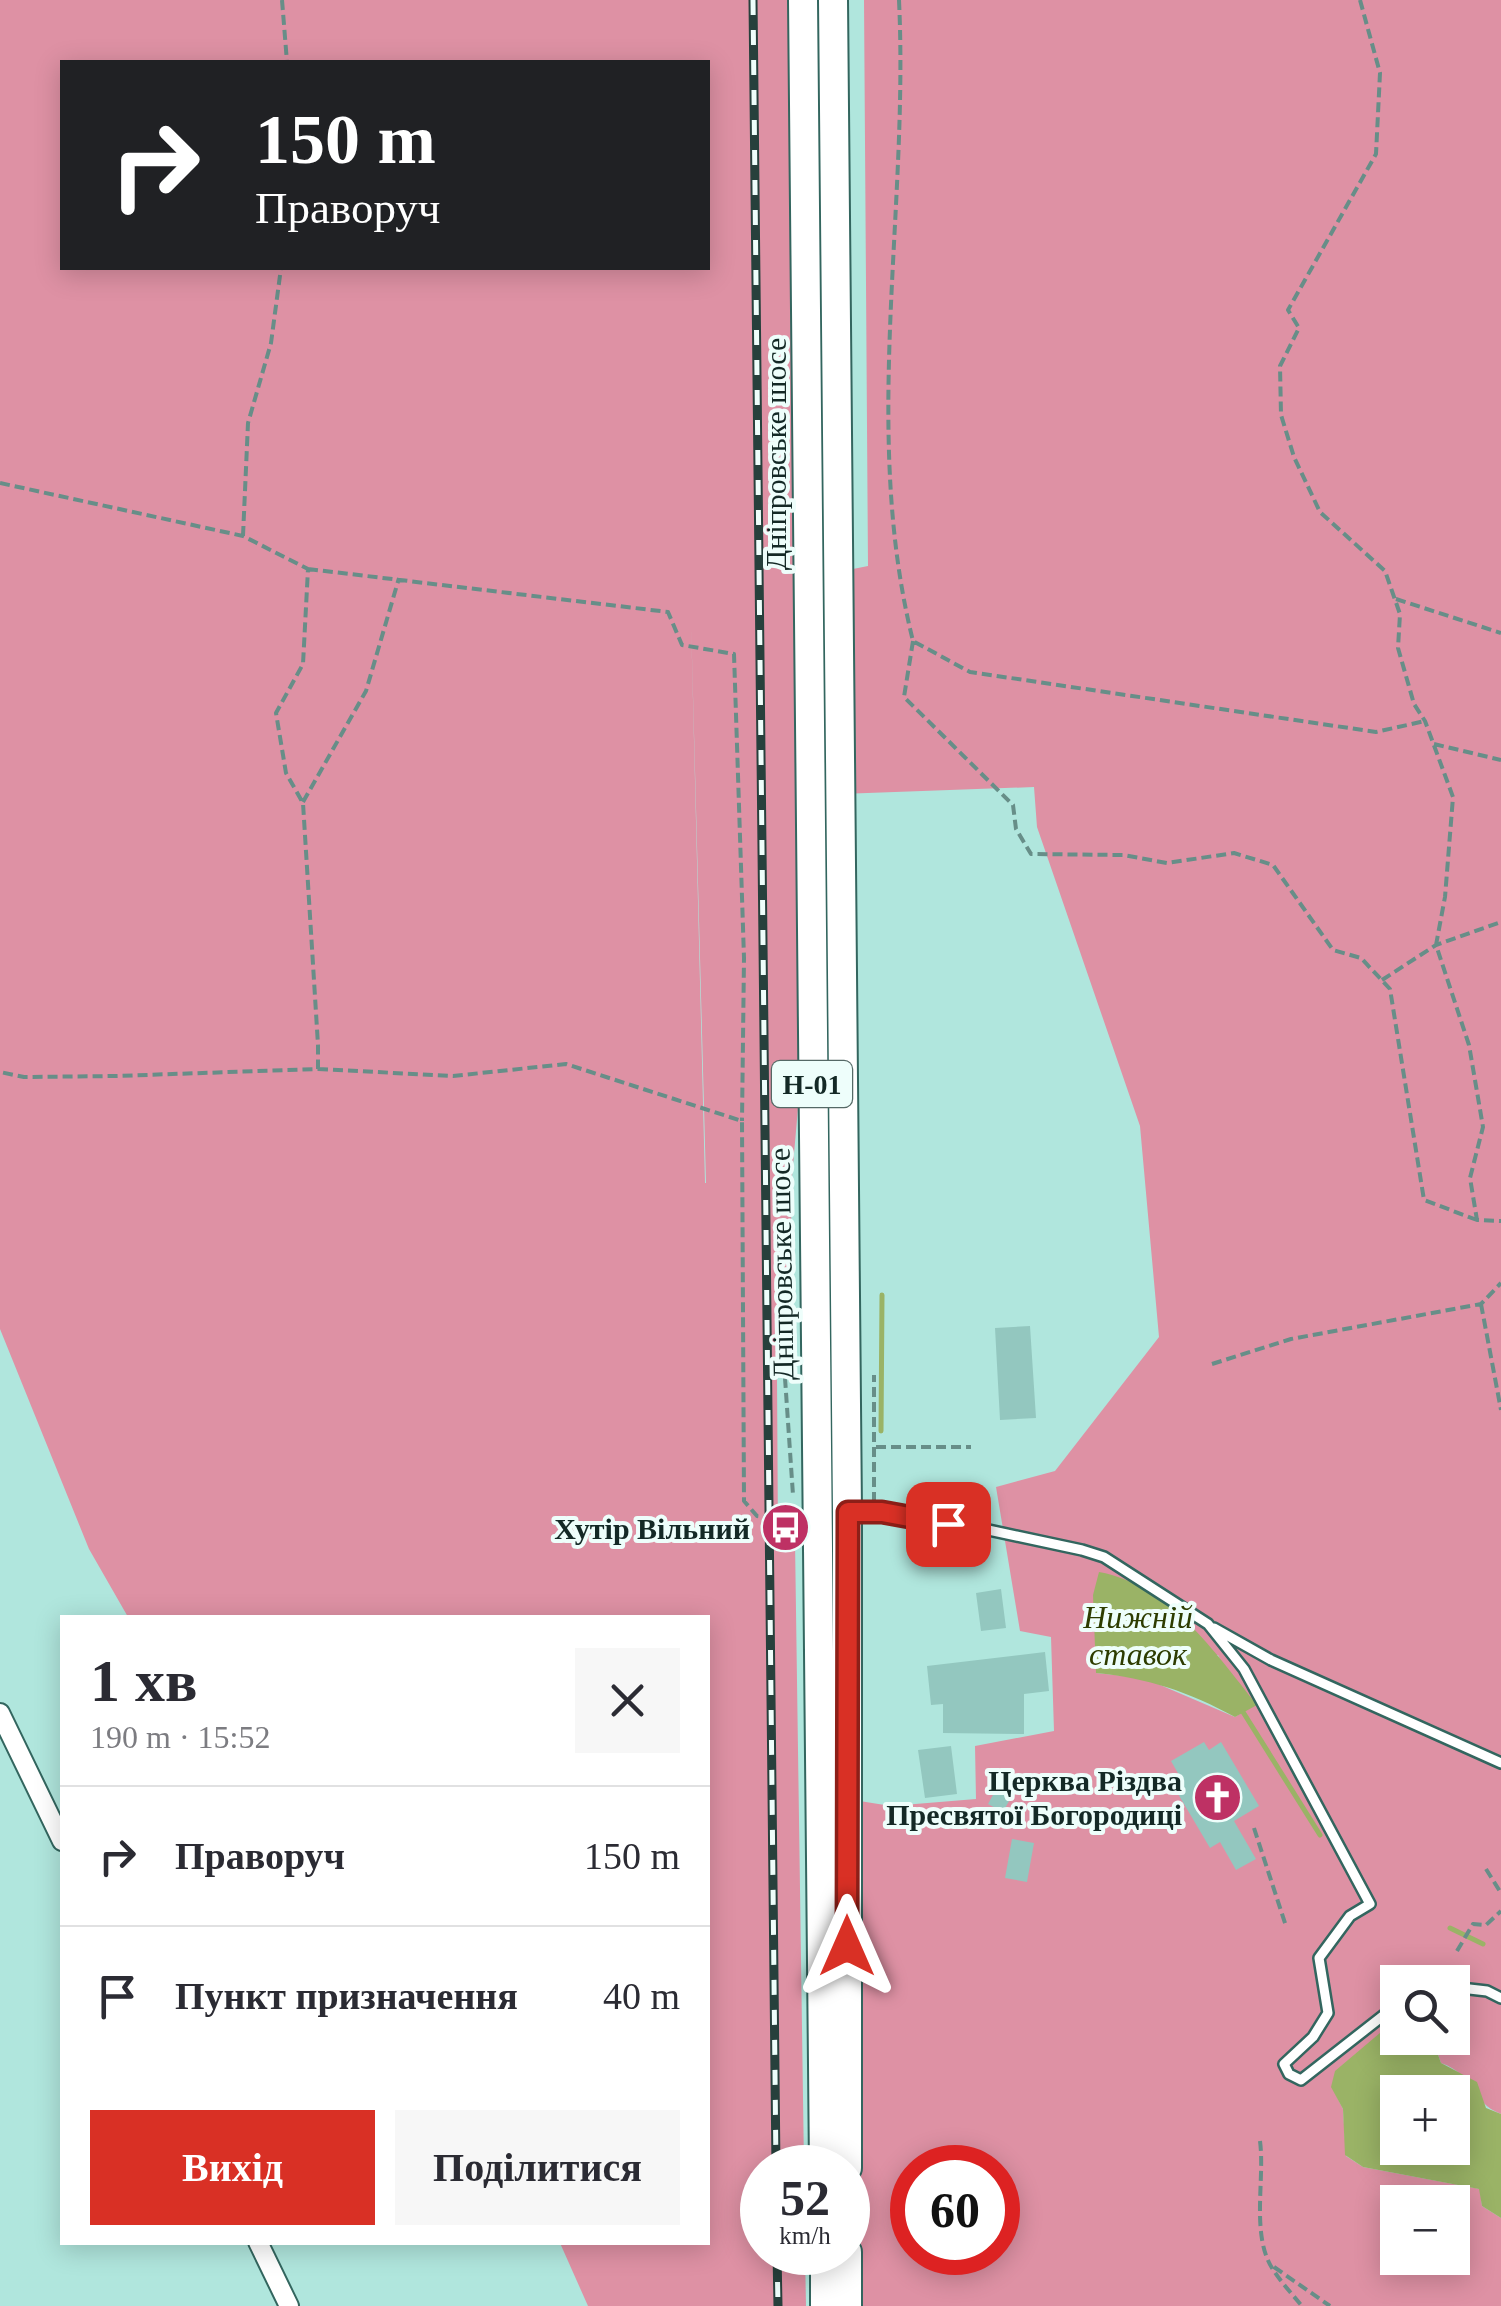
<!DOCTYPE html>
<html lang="uk">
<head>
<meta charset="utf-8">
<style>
	body { margin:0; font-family:Georgia,serif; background:#f7f7f7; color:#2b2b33; height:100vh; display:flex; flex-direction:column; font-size:38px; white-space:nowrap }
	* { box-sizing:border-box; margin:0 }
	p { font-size:32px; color:#7c7c81 }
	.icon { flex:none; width:55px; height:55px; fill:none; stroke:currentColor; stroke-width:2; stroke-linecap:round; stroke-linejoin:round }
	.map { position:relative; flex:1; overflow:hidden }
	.panel { position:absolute; left:60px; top:1615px; width:650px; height:630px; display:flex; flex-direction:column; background:#fff; border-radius:0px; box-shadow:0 5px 25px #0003 }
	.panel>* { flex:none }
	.hud { position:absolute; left:60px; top:60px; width:650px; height:210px; border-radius:0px; box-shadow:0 5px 25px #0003; background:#202124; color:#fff; overflow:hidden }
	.buttons { position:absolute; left:1380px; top:1965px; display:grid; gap:20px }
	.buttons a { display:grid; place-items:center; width:90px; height:90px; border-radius:0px; background:#fff; box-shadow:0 5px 25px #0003; font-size:50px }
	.speed { position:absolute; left:740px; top:2145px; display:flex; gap:20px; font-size:50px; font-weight:700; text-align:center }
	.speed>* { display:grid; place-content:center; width:130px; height:130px; border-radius:50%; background:#fff; box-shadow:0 5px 25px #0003; line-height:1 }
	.speed small { font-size:25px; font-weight:400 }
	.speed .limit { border:15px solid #d22; background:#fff; color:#111 }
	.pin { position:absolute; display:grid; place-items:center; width:85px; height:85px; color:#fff; margin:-42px; border-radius:20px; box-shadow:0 5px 15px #0006 }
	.me { position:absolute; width:110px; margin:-55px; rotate:0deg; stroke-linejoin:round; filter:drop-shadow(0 0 8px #0008) }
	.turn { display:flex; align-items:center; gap:35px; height:210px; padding:0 30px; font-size:45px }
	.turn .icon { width:130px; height:130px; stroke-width:2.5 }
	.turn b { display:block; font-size:70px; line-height:85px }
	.round { display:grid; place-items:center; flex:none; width:105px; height:105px; border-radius:0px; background:#f7f7f7 }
	.overview { display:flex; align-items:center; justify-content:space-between; height:170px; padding:0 30px }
	h1 { font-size:60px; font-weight:800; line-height:75px }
	.button { display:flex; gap:20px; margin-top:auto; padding:20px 30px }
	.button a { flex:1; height:115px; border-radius:0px; background:#d93025; color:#fff; font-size:40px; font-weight:800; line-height:115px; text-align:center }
	.button a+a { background:#f7f7f7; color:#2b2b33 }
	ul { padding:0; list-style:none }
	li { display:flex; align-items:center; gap:30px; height:140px; padding:0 30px; border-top:2px solid #e1e1e2 }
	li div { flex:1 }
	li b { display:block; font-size:38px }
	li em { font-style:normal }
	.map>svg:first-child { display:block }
	.green { fill:#de91a4; fill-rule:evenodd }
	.water { fill:#9ab366; fill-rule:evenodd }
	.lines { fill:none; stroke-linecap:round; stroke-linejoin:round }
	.stream { stroke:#9ab366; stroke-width:5 }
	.building { fill:#93c7bf }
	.lane-casing { stroke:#33665f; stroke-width:14 }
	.street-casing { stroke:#33665f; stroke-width:22 }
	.primary-casing { stroke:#33665f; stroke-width:32 }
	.path { stroke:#678e88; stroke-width:4; stroke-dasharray:10 5; stroke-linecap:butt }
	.lane { stroke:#fff; stroke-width:9 }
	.street { stroke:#fff; stroke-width:18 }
	.primary { stroke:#fff; stroke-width:28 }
	.rail-casing { stroke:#27403c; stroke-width:9 }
	.rail { stroke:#eefefb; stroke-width:5; stroke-dasharray:15; stroke-linecap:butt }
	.route-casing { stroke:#8d1f18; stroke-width:25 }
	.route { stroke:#d93025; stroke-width:18 }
	.labels { text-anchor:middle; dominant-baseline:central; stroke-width:8; stroke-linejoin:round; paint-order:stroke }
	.shield { fill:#eefefb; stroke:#556966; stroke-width:2.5 }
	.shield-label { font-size:28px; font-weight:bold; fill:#142926 }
	.street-label { font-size:30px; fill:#142926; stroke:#eefefb }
	.poi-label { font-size:30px; font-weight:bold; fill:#142926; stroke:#eefefb; text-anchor:end }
	.water-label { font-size:32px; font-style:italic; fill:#2d3c00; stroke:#eefefb }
</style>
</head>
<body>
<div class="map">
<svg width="1501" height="2306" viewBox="0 0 1501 2306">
	<rect width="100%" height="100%" fill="#b0e6dd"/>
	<path class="green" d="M0 0H803L811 960 791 1188 792 1364 777 1376 778 1537 795 1541 804 2167 762 2168V2252L805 2253 806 2306H588L560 2243 708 2242V1618L128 1617 89 1549 0 1329ZM62 62H708V268H62ZM691 620 706 1183H705Z
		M864 0H1501V2114C1470 2102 1477 2076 1441 2063L1432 2038H1452V1982H1398L1397 2033 1394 2035 1387 2027 1332 2087 1343 2109 1346 2156 1363 2167 1480 2189 1482 2206 1501 2218V2306H847V1799L891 1806 976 1799 975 1746 1054 1731 1051 1637 1020 1631 996 1487 1055 1471 1159 1337 1140 1126 1037 827 1034 787 840 794 838 572 868 566ZM1218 1655 1243 1712 1235 1717 1144 1678 1096 1673ZM912 2168H998V2252H912ZM1398 2202H1452V2258H1398Z"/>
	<path class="water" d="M1099 1572C1169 1585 1215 1652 1257 1705L1235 1717C1189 1692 1148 1678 1096 1673L1093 1595Z
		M1387 2027 1398 2038H1432L1441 2063 1477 2082 1486 2108 1501 2114V2218L1482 2206 1479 2189 1363 2167 1345 2155 1343 2109 1331 2087 1335 2071ZM1398 2092H1452V2148H1398Z"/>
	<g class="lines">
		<path class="stream" d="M881 1431 882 1295
			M1243 1712 1320 1835
			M1450 1928 1483 1944"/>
	</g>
	<path class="building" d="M1030 1326 1036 1418 1000 1420 995 1328Z
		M1001 1589 1006 1628 981 1631 976 1593Z
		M1045 1652 1049 1691 1024 1694V1734L943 1733V1704L931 1705 927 1666Z
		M1204 1742 1209 1750 1221 1742 1259 1806 1234 1821 1256 1859 1236 1870 1220 1842 1210 1848 1174 1787 1183 1782 1171 1761Z
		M951 1746 957 1794 925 1798 918 1750Z
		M999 1784 1014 1792 1003 1812 988 1804Z
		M1012 1839 1034 1843 1027 1882 1005 1878Z"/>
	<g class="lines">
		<defs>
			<path id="lane" d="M852 1512 956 1523 1082 1550 1104 1557 1208 1624 1244 1669 1370 1904 1350 1916 1319 1958 1328 2013 1313 2037 1284 2064 1289 2074 1301 2080 1398 2004
				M1214 1628 1271 1660 1501 1763
				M1452 1987 1487 1991 1501 1998"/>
			<path id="street" d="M0 1713 62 1841
				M258 2242 289 2306"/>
			<path id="primary" d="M803 0 824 2168
				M833 0 847 1512V2168
				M825 2252V2306
				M847 2306V2252"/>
		</defs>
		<use href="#lane" class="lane-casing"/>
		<use href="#street" class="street-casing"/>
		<use href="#primary" class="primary-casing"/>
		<path class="path" d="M282 0 287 62
			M899 0C909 212 861 433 913 641L970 672 1376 732 1425 721
			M1360 0 1380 73 1376 154 1288 310 1299 328 1280 366 1281 415 1294 457 1320 512 1385 571 1400 614 1398 648 1414 704 1425 721 1453 797 1445 897 1436 945 1469 1045 1483 1127 1470 1178 1477 1220 1501 1221
			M0 483 243 536 308 569 303 664 276 713 286 773 303 803 318 1045V1069L115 1076 24 1077 0 1072
			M243 536 248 423 271 343 281 268
			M308 569 668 612 682 645 734 654 744 958 742 1121
			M1396 599 1501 633
			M913 641 904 697 1013 805 1016 829 1031 854 1123 855 1167 863 1234 853 1273 865 1333 950 1361 958 1390 989 1424 1200 1477 1220
			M1434 744 1501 760
			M303 802 366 691 399 578
			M1382 980 1436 945 1501 922
			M318 1069 453 1076 566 1064 742 1121 744 1501 757 1516 798 1521
			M1481 1304 1501 1410
			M1212 1364 1291 1339 1481 1304 1501 1283
			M785 1378 793 1495
			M876 1447H971
			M874 1502V1375
			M1254 1828 1286 1926
			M1486 1869 1501 1893
			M1457 1951 1473 1924 1486 1925 1501 1911
			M1260 2141C1265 2179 1251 2234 1272 2268 1280 2281 1292 2294 1302 2306
			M1274 2267 1330 2306"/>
		<use href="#lane" class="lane"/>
		<use href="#street" class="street"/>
		<use href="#primary" class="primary"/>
		<defs>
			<path id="rail" d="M753 0 776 2168
				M777 2252 778 2306"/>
		</defs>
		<use href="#rail" class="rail-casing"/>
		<use href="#rail" class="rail"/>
	</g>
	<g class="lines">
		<defs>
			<path id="route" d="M847 1946 848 1512H882L948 1524"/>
		</defs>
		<use href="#route" class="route-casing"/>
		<use href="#route" class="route"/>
	</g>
	<defs>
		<symbol id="bus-disc" viewBox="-11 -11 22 22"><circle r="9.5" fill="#be3164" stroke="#eefefb"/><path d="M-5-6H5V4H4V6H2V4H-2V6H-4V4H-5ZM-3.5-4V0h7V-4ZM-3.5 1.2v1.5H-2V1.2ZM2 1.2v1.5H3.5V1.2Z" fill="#fff"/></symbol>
		<symbol id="church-disc" viewBox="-11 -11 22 22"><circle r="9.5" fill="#be3164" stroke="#eefefb"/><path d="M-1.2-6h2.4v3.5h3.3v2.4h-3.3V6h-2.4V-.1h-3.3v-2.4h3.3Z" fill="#fff"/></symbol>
	</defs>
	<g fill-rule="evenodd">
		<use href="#bus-disc" x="758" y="1500" width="55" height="55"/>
		<use href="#church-disc" x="1190" y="1770" width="55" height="55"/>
	</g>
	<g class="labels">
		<rect class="shield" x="772" y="1061" width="80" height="46" rx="8"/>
		<g class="shield-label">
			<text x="812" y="1084">Н-01</text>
		</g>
		<g class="street-label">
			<text transform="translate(775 454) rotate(-90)">Дніпровське шосе</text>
			<text transform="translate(781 1264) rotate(-91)">Дніпровське шосе</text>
		</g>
		<g class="poi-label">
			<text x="750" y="1528">Хутір Вільний</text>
			<text x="1182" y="1780">Церква Різдва<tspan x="1182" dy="34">Пресвятої Богородиці</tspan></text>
		</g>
		<g class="water-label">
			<text x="1138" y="1617">Нижній<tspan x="1138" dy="37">ставок</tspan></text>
		</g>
	</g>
</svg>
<div class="buttons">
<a><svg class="icon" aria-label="search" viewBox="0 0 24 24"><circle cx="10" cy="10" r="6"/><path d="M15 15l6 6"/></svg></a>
<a>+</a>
<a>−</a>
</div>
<div class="speed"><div>52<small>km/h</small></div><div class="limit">60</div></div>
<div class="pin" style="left:948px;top:1524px;background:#d93025"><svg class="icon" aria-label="arrive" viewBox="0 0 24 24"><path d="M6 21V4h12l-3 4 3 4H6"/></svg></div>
<svg class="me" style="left:847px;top:1946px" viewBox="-20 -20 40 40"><path d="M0-17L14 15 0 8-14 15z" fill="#d93025" stroke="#fff" stroke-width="4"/></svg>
<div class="hud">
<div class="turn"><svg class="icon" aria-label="right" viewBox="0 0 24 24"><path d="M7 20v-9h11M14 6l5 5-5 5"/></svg><div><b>150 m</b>Праворуч</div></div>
</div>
<section class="panel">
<div class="overview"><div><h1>1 хв</h1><p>190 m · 15:52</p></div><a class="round"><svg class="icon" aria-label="close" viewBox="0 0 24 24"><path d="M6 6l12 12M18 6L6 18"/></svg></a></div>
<ul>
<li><svg class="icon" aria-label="right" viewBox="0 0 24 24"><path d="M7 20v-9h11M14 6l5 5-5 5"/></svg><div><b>Праворуч</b></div><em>150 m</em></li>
<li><svg class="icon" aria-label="arrive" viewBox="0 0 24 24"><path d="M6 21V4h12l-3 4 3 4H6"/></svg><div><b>Пункт призначення</b></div><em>40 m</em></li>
</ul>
<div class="button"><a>Вихід</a><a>Поділитися</a></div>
</section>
</div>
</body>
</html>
